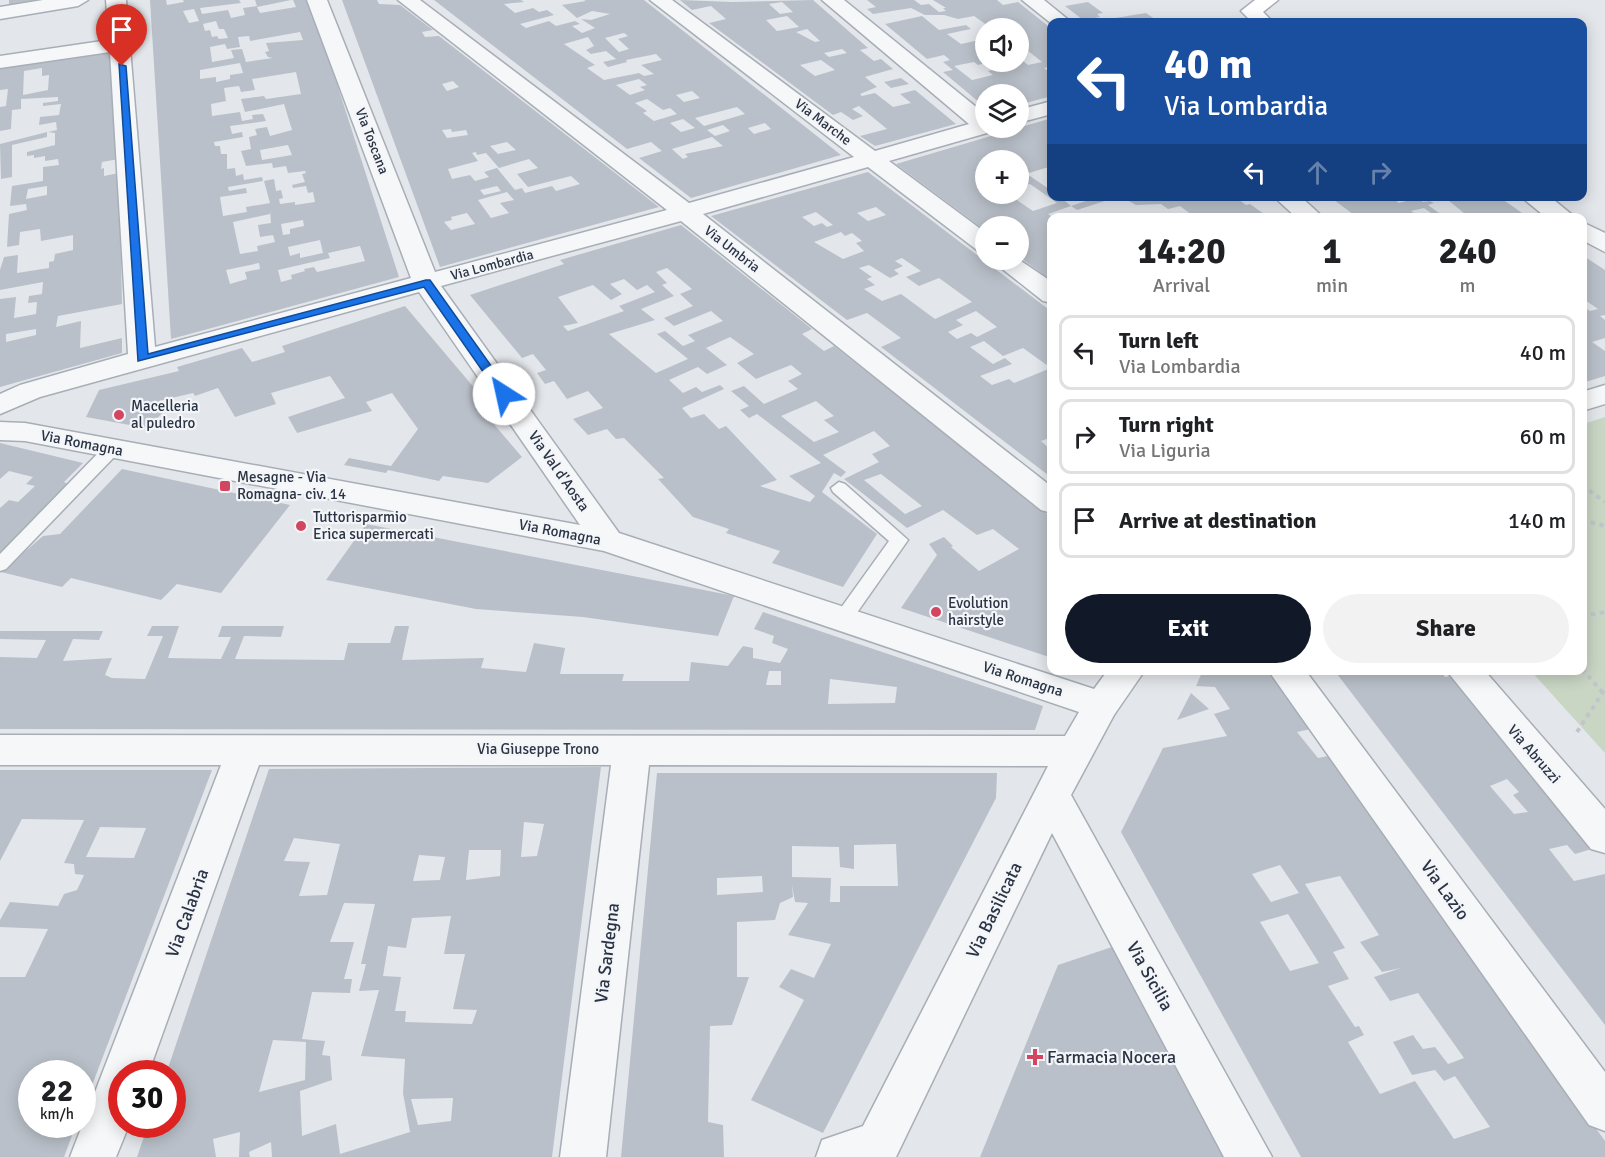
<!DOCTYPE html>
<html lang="en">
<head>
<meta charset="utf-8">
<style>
	body { margin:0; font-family:Signika,sans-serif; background:#f2f2f2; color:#202124; height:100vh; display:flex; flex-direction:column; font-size:22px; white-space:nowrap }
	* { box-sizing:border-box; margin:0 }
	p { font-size:20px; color:#757577 }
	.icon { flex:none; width:33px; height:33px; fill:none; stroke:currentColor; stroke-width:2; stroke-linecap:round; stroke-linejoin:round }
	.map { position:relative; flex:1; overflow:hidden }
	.side { position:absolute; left:1047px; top:213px; width:540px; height:462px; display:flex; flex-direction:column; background:#fff; border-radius:12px; box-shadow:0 3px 15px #0003 }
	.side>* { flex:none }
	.top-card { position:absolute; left:1047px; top:18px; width:540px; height:183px; border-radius:12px; box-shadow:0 3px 15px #0003; background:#1a4fa0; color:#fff; overflow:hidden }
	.buttons { position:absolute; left:975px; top:18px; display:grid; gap:12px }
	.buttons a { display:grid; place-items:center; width:54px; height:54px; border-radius:50%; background:#fff; box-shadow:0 3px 15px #0003; font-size:30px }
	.speed { position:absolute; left:18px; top:1060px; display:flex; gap:12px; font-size:30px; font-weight:700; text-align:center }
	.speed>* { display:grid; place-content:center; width:78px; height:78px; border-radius:50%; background:#fff; box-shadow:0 3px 15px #0003; line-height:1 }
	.speed small { font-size:15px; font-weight:400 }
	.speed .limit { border:9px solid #d22; background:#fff; color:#111 }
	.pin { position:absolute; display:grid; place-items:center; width:51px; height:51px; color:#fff; margin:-62px -26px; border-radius:50% 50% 50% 0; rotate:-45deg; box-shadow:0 0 6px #0007 }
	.pin .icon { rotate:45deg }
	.me { position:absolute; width:66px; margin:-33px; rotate:325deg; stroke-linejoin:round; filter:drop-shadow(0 0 4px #0008) }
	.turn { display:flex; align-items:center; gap:21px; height:126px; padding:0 18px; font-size:27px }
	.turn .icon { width:78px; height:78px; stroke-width:2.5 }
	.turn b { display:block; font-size:42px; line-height:51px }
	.lanes { display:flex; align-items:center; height:57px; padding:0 18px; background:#0003; justify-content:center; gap:30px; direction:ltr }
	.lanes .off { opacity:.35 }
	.eta { display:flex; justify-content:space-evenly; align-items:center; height:102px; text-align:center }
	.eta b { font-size:36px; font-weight:800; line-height:42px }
	.cta { display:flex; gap:12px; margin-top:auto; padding:12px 18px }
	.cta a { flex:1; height:69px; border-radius:36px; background:#111827; color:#fff; font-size:24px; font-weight:800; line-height:69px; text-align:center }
	.cta a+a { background:#f2f2f2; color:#202124 }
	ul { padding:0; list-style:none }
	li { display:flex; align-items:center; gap:18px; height:75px; margin:0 12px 9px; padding:0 6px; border:3px solid #e0e0e0; border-radius:12px }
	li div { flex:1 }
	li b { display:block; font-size:22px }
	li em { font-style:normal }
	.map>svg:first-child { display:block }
	.green { fill:#c9d6c4 }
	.building { fill:#bac0c9; fill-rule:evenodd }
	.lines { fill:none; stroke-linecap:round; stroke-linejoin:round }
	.lane-casing { stroke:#a8aeb6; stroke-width:3 }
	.street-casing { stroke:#a8aeb6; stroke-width:3 }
	.secondary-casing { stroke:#a8aeb6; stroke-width:3 }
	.path { stroke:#c1c4ca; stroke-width:4; stroke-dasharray:4.5 4.5; stroke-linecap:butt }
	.lane { fill:#f6f7f9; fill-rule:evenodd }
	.street { fill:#f6f7f9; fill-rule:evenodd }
	.secondary { fill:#fff; fill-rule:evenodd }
	.route { fill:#1a73e8; stroke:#114b97; stroke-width:1.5 }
	.poi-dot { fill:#d3465f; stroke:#f3f5f8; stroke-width:2 }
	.labels { text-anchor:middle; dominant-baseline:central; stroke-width:4.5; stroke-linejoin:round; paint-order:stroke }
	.far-street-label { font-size:14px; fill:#2a3444; stroke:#f3f5f8 }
	.poi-label { font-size:15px; fill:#2a3444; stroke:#f3f5f8; text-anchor:start }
	.street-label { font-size:15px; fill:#2a3444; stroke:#f3f5f8 }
	.near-street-label { font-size:18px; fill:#2a3444; stroke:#f3f5f8 }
	.near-poi-label { font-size:18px; fill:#2a3444; stroke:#f3f5f8; text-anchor:start }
</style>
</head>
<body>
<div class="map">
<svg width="1605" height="1157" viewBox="0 0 1605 1157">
	<rect width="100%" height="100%" fill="#e3e7eb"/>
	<path class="green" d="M1605 417V753L1531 671 1582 670 1583 424Z"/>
	<path class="building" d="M9 0H40L41 1 9 6Z
		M150 0H166L167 5 184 2 183 0H239L241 3 200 8 202 14 228 10 231 18 245 15 243 8 257 6 255 0H291L257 7 260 13 296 7 293 0H310L399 277 171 339ZM194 9 199 21 189 23 183 11ZM216 21 219 29H224L228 38 219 39 217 36 212 37 210 30 205 31 203 24ZM300 32 303 40 266 43 269 51 265 52 268 57 273 58 246 62 242 49 231 50 234 58 212 62 210 47 225 44 227 49 240 47 238 37 249 36 250 41ZM240 63 243 73 230 75V79L216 82V77L200 79V70ZM296 72 301 94 266 99 264 96 241 99 245 112 284 104 292 130 270 136 267 127 255 129 257 135 249 137 251 149 241 151 246 166 272 163 273 168 286 166 288 173 305 171 306 173 302 174 305 182 292 185 293 188 306 186 308 193 313 192 315 202 295 205V202L280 204 279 199 283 198 281 190 276 191 274 179 264 181 270 203 246 207 247 212 223 216 220 197 247 193 246 188 229 191 228 187 263 181 262 177 244 180 243 174 236 176 235 168 227 169V154H221L220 146H215L214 142 243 137 242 132 232 134 230 126 266 121 263 114 252 115 253 119 242 121 240 112 212 116 211 104 226 101 224 88 239 86 241 92 255 90 252 79ZM288 145 292 155 262 160 260 150ZM270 210 271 223 258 225 260 237 273 235 275 242 257 246 258 251 240 254 233 222 270 214ZM303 220 304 226 290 229V234L283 235 281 224ZM320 240 323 253 300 258V253L290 256 288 247ZM360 246 365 261 317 272 314 267 304 269 305 271 291 275 292 279 281 282 278 270 330 258 328 253ZM259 263 260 269 245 272 247 279 230 284 226 270Z
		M342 0H377L379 4 400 5 433 30 422 32 425 37 439 36 659 207 440 267ZM453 81 459 87 447 91 442 84ZM451 129 452 132 466 130 468 135 447 138 442 130ZM507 142 516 150 498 154 490 146ZM476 152 477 155 486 153 499 168 529 159 538 168 517 174 528 187 571 176 580 184 556 191 552 186 525 193 522 188 515 190 497 168 484 172 489 177 475 181 470 175 452 179 448 169 478 161 472 153ZM497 186 501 191 484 195 480 190ZM507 192 514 200 500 203 509 213 491 218 478 200ZM467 213 475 224 451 230 444 222 452 220 451 217Z
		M434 0H521L524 2 504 4 515 13 533 8 539 12 547 10 554 15 520 24 526 28 549 21 556 26 575 21 580 24 572 26 582 33 595 28 581 19 591 20 610 14 592 11 577 18 562 5 586 1 584 0H644L841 155 691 198 639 158 662 151 651 142 627 149ZM624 33 628 36 618 39 629 49 619 52 605 38ZM588 37 594 46 586 50 591 54 606 51 616 59 603 62 608 67 627 62 626 60 656 54 662 60 641 65 654 74 644 76 639 73 604 80 587 68 595 65 564 44ZM639 79 647 85 640 87 645 90 630 95 616 85ZM692 91 700 98 684 102 676 95ZM647 99 663 110 670 108 677 114 654 121 643 113 647 111 635 103ZM737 107 745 114 704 126 695 118ZM683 119 695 128 681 132 670 123ZM765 123 771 129 754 134 748 128ZM723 125 730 131 715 136 707 130ZM712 137 723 146 685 154 688 157 683 159 672 149Z
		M680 0 732 2 813 0 868 48 860 50 874 61 881 59 893 69 865 77 877 87 860 94 862 96 875 93 893 107 911 103 900 94 915 90 956 124 875 146 860 136 887 129 859 106 852 109 863 116 853 120 841 112 833 115 709 23 726 19 711 6 692 10ZM782 2 793 12 780 14 769 4ZM787 16 799 27 777 31 766 20ZM807 29 820 41 815 42 796 32ZM842 49 847 53 829 57 824 53ZM821 60 835 70 815 76 800 65Z
		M867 0H914L921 5 929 4 939 12 946 11 943 8H946L933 0H997L1003 5 1018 2 1052 29V66L1044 68 1052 74V96L1018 105V94H986V108L943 72 953 70 943 62 950 60 944 55 927 59 885 24 922 16 939 30 966 25 971 29 947 34 961 44 984 39 979 35 986 34V45L975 48 986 57V63L978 65 974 62 954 66 972 80 993 75 988 71 1010 65 1007 62H1018V57L1028 65 1042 62 1027 50 1018 52V28H991L974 16 958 19 944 15H925L911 8 873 14 867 9 876 7Z
		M1088 2 1103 13 1097 14 1100 17 1083 20 1065 6Z
		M1146 13 1159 22H1098L1097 21Z
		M116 51 119 159 102 162 101 169 104 168V176L119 173 122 304 58 316 56 327 81 321 80 348 122 338V353L0 387V299L16 297 14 318 36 314 37 302 28 303 29 296 42 294 43 282 0 290V270L4 257 18 255 17 273 49 268V262L54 261 55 254 73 250V235L41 241 40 229 20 232 19 245 7 247 9 214 27 210 26 204 10 206 12 186 43 181V167L59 165 58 159 45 161V156L34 158V155L27 156V152L55 145V133L48 132 57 130 56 122 39 125 40 117 59 115 61 104 43 106V103L58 101V97L21 99V109L12 110 11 129 0 131V107L6 106 8 89 0 90V68ZM42 68V76L49 75 48 90 23 95 24 71ZM47 186V195L26 199 28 189ZM36 329V335L6 342V334Z
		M901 78 909 84 891 88 884 82Z
		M1052 118V166L1029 173 1018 165V160H986V194H1008L1033 211 1057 203 1030 184 1018 187V180L1030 176 1052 191V196H1059L1071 206 1048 214 1052 217V281L1018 256V226H986V231L896 164Z
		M47 132V137L12 145V177L1 179 0 144Z
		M868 172 1052 312V437L1041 441 1052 451V478L881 347 901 338 867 313 847 320 711 216ZM876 207 886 215 868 221 857 213ZM816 212 833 225 827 227 822 223 814 226 802 217ZM841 232 845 236 852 233 862 241 856 243 864 251 843 259 814 242ZM902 258 921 271 906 277 919 286 939 278 972 302 935 319 901 294 882 301 864 289 875 285 867 279 872 277 859 268 869 265 890 278 899 274 894 270 903 266 895 261ZM976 311 997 327 977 337 971 333 957 339 948 332 963 325 956 320ZM984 341 1003 356 1023 348 1051 368 1014 383 1009 379 992 385 980 376 1012 364 1005 358 993 364 970 347Z
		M1101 196 1111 199 1077 210 1071 206Z
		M1138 196H1234L1246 205 1250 204 1264 214 1252 218H1196L1180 206 1168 209 1161 204 1136 205 1129 201 1140 198Z
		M1329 196H1389L1399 203 1418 198 1423 202 1430 201 1434 203 1428 205 1446 218H1438L1424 208 1411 211 1421 218H1347L1354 215Z
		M1443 196H1498L1529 218H1470Z
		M681 225 812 329 802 334 824 351 834 346 1052 518V557L1047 560 1052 563V658L901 608 937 555 929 544 944 537 953 546 951 547 979 571 1019 549 993 529 977 535 943 510 907 528 844 479 879 462 872 454 890 446 874 431 823 455 846 472 841 477 834 473 822 492 877 534 843 587 772 563 780 551 726 533 729 529 693 517 658 479 664 478 624 438 616 439 607 429 588 435 573 419 603 408 588 391 567 399 554 381 545 384 537 373 546 370 533 354 522 358 470 295 564 264 560 260ZM667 268 692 289 680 294 693 306 664 318 674 326 711 311 723 321 688 335 695 341 683 346 665 331 657 334 688 359 656 373 609 334 655 320 641 309 674 296 662 285 667 283 656 272ZM624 279 637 290 647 285 655 292 619 306 624 311 568 331 563 326 578 323 558 297 593 285 611 300 622 294 610 284ZM730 337 754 354 737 363 756 379 791 365 802 374 788 381 798 389 764 404 744 386 731 391 749 406 740 410 749 418 757 414 821 463 789 476 815 496 810 502 760 486 777 480 726 426 719 429 704 414 691 418 682 408 724 389 720 385 702 392 696 387 683 393 669 380 698 367 707 374 727 365 706 348ZM816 401 834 416 824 420 839 432 814 442 781 416ZM881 474 922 506 905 514 864 480Z
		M1582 255 1605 270V315L1600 316 1605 320V338L1592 342 1605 351V376L1582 383V306L1590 311 1598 309 1582 298Z
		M405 306 482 397 474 401 522 457 488 483 443 476 439 481 388 470 386 473 344 465 349 458 391 466 418 429 392 393 366 402 372 411 297 433 288 417 345 398 330 376 271 393 276 404 235 417 218 388 195 396 193 393 159 401 166 410 146 428 86 417 99 390 179 371 177 367 242 348 252 362 285 352 282 346Z
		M0 443 83 463 64 482 68 484 0 554V508L9 500 18 502 35 486 26 484 33 477 9 471 0 479Z
		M122 469 290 505 221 593 177 584 161 600 71 578 62 587 1 572 43 536 60 534Z
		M366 524 684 586 734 596 718 636 583 617 476 609 326 580Z
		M763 612 1043 706 1035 730 0 729V657L37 658 46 640 0 639V631H103L99 640 73 639 63 661 112 658 105 675 112 678 145 679 163 636H147L152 626H179L168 658 221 659 231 637H218L222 626H284L281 637 244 636 235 659 344 660 348 643H390L395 626H409L402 660 484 658 481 668 526 672 534 643 565 648 560 674H624L622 681H689L691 662 728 666 743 646 753 648V658L780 663 788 649 772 643 774 636 754 629ZM769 671H781V685H766ZM830 679 897 687 895 703 828 704Z
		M1203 670H1267L1311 729 1297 732 1318 758 1328 756 1605 1141V1157H1301L1121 832 1163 748 1227 736 1214 714 1230 709 1215 687 1196 686ZM1280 865 1299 893 1271 902 1252 874ZM1340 876 1379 935 1360 942 1382 972 1401 968 1374 977 1390 1001 1418 993 1464 1058 1448 1064 1435 1047 1423 1049 1413 1035 1393 1042 1412 1075 1435 1070 1444 1081 1455 1076 1490 1127 1454 1139 1415 1081 1380 1094 1348 1042 1364 1035 1359 1026 1355 1027 1328 986 1349 979 1333 952 1345 948 1305 884ZM1288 914 1319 963 1290 971 1260 922Z
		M1334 670H1439L1445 677 1451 676 1595 848 1575 854 1567 845 1549 849 1574 881 1605 874V1025ZM1507 779 1519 792 1513 795 1528 812 1514 814 1490 786Z
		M1191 693 1209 709 1177 720Z
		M601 767 552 1157H272L271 1142 249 1152 250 1157H239L240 1132 213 1139 216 1157H137L148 1125H172V1074H166L269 769ZM524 822 544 824 537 856 521 857ZM294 838 340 844 327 895 299 896 310 862 284 861ZM469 850H501L500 876 466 880ZM419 855 445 857 440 880 413 881ZM344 903 375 904 361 964H366L359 991 379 990 361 1056 405 1059 403 1093 410 1132 340 1154 336 1124 302 1136 300 1091 332 1080 330 1056 322 1055 325 1041 302 1039 312 992 350 993 352 979H344L354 942H330ZM451 916 444 954H465L453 1009 477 1010 472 1024 405 1022 406 1011H395L401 977 383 976 388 946 406 948 412 918ZM273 1040 306 1042 305 1080 259 1092ZM453 1098 451 1121 418 1125 411 1099Z
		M0 770H212L83 1109 82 1074H32V1125H76L64 1157H0V977H25L48 929 0 927V920L10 902 58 906 64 894 77 890 84 875 75 874 74 864 64 863 84 820 22 819 0 861ZM100 827 146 828 134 858 86 857Z
		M657 773H997L996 798 823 1133 751 1100 804 1000 779 987 791 969 814 978 831 944 788 935 808 903 795 902 792 885 793 897 780 903 775 920 737 922V977H749L732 1025 710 1026 708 1122 723 1125 724 1157H621ZM896 844 898 886H840V902H830L831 878 792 877V846L839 847 840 867 854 869V845ZM762 876 763 892 717 895V878Z
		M1118 945 1224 1157H980L1058 965Z"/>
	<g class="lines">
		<defs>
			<path id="lane" d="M112 444 120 449 118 453 6 569 0 571V554L106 445Z
				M839 482 845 484 908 540 849 624H835L833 619 889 541 833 492 831 488Z"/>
			<path id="street" d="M43 0H88L78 6 0 19V7Z
				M106 0H126L155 347 411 278 307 0H327L435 272 667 210 398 0H420L689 203 854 157 650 0H672L875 151 969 124 822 0H844L986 115V128H996L994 131 889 161 986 233V252L977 250 868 167 703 214 1052 487V513L1041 510 681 221 441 286 619 533 1094 689 1108 670H1145L1114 715 1071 795 1272 1157H1224L1052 833 896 1157H816L822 1140 863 1126 1048 766 649 765 606 1157H560L611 765H259L148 1074H122V1125H129L116 1157H70L221 765H0V735L1065 736 1079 712 604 551 25 441 0 440V422L25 423 580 525 419 292 40 397 0 414V394L20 385 128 354 110 52 0 68V56L109 40Z
				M1022 0H1044L1071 22 1052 24Z
				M1052 101V114L1018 123V110Z
				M1273 196H1300L1324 218H1297Z
				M1520 196H1549L1576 218H1547Z
				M1582 222 1605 233V252L1582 240Z
				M1018 259 1052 282V303L1043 301 991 260Z
				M1605 385V404L1582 411V392Z
				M1268 670H1305L1605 1072V1131L1589 1125Z
				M1446 670H1484L1605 809V853L1591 849Z"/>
			<path id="secondary" d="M1255 0H1278L1263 12 1273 22H1252L1241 11Z"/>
		</defs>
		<use href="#lane" class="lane-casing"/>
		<use href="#street" class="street-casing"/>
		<use href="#secondary" class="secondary-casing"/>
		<path class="path" d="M1582 485 1605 502
			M1582 520 1605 526
			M1582 616 1605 612
			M1582 669 1605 695
			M1577 732 1605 689"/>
		<use href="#lane" class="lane"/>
		<use href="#street" class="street"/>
		<use href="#secondary" class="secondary"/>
	</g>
	<path class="route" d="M119 64 126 66 148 354 426 280H430L509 391V396H500L424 287 138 361Z"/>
	<g class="poi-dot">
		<circle cx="119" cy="415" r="6"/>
		<rect x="219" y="480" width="12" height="12" rx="3"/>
		<circle cx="301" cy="526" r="6"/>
		<circle cx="936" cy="612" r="6"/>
		<path d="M1032 1048h6v6h6v6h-6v6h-6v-6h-6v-6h6z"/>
	</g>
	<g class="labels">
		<g class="far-street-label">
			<text transform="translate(823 122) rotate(37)">Via Marche</text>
			<text transform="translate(372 141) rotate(69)">Via Toscana</text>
			<text transform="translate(732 249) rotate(38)">Via Umbria</text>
			<text transform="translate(492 265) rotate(-15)">Via Lombardia</text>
		</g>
		<g class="poi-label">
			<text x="131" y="406">Macelleria<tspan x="131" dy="17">al puledro</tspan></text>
			<text x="237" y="477">Mesagne - Via<tspan x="237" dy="17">Romagna- civ. 14</tspan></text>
			<text x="313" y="517">Tuttorisparmio<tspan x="313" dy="17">Erica supermercati</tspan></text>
			<text x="948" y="603">Evolution<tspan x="948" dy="17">hairstyle</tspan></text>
		</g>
		<g class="street-label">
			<text transform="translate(82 443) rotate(11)">Via Romagna</text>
			<text transform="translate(559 471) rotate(55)">Via Val d'Aosta</text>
			<text transform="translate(560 532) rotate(11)">Via Romagna</text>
			<text transform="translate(1023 679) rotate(18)">Via Romagna</text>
			<text x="538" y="749">Via Giuseppe Trono</text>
			<text transform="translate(1534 754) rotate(49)">Via Abruzzi</text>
		</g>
		<g class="near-street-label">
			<text transform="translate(1445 890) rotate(54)">Via Lazio</text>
			<text transform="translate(994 910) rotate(-64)">Via Basilicata</text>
			<text transform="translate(187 913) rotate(-70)">Via Calabria</text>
			<text transform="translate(607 953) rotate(-83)">Via Sardegna</text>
			<text transform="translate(1150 976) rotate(61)">Via Sicilia</text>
		</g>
		<g class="near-poi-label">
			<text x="1047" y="1057">Farmacia Nocera</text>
		</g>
	</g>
</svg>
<div class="buttons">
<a><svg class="icon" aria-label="sound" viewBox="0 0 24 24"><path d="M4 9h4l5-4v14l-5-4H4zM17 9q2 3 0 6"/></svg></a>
<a><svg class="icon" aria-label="layers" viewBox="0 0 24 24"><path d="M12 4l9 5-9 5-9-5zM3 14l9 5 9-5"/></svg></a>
<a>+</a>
<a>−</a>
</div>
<div class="speed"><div>22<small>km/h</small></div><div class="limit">30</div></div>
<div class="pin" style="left:122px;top:66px;background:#d93025"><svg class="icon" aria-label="arrive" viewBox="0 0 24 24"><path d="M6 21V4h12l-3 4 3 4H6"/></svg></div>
<svg class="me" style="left:504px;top:394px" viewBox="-20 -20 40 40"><circle r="19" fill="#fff"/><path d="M0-13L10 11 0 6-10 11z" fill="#1a73e8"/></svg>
<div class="top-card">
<div class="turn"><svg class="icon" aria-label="left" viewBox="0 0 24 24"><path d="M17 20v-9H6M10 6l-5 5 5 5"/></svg><div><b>40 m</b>Via Lombardia</div></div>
<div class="lanes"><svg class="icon" aria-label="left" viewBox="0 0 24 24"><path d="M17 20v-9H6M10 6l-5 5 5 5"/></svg><svg class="icon off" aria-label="ahead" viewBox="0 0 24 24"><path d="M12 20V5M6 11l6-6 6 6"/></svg><svg class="icon off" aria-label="right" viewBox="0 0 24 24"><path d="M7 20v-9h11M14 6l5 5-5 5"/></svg></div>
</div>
<section class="side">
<div class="eta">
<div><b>14:20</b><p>Arrival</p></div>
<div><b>1</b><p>min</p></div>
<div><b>240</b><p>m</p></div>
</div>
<ul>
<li><svg class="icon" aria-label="left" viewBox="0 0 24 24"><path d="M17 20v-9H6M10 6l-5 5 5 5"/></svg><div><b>Turn left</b><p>Via Lombardia</p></div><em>40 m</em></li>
<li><svg class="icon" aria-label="right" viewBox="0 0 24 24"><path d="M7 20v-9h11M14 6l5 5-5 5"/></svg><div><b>Turn right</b><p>Via Liguria</p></div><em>60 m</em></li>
<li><svg class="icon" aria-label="arrive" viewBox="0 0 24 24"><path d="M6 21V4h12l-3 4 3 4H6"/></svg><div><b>Arrive at destination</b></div><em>140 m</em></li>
</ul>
<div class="cta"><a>Exit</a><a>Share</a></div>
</section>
</div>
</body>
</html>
